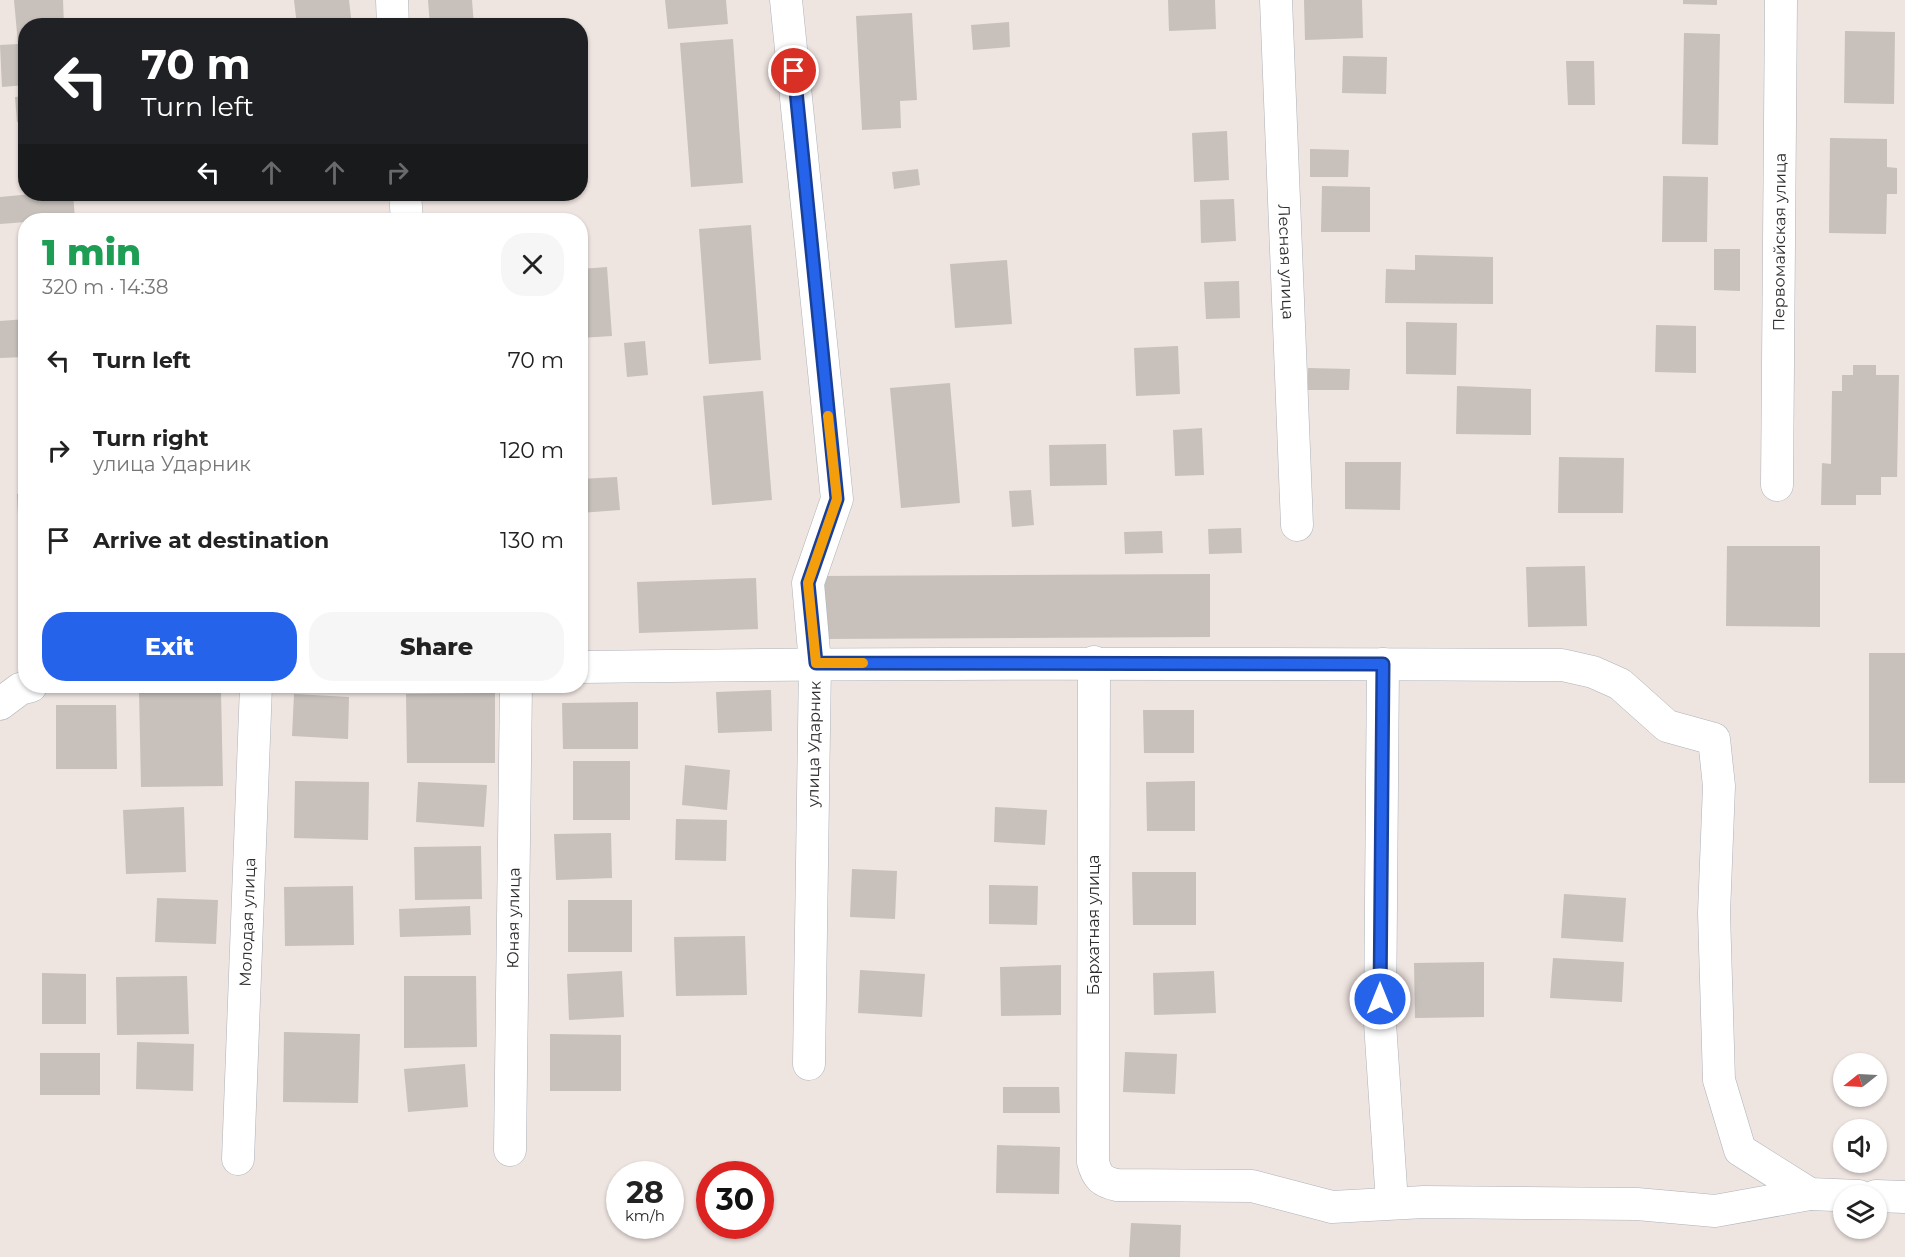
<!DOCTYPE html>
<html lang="en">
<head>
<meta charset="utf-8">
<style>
	body { margin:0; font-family:Montserrat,sans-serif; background:#f6f6f6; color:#222; height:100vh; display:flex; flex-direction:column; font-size:22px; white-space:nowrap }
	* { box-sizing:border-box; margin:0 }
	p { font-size:20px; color:#767676 }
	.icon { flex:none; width:33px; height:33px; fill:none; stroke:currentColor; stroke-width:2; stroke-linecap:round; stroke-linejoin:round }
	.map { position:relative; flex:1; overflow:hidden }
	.panel { position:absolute; left:18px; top:213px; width:570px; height:480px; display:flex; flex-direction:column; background:#fff; border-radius:24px; box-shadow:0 2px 4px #0004 }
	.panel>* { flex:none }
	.top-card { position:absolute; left:18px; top:18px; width:570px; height:183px; border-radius:24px; box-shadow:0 2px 4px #0004; background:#202124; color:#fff; overflow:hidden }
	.needle { width:39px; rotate:252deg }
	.tools { position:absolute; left:1833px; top:1053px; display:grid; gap:12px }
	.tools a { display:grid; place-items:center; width:54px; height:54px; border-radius:50%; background:#fff; box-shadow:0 2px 4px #0004; font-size:30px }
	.speed { position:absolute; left:606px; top:1161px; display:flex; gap:12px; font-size:30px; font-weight:700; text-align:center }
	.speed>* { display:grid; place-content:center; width:78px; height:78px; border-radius:50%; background:#fff; box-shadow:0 2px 4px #0004; line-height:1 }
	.speed small { font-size:15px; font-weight:400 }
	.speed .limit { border:9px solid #d22; background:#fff; color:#111 }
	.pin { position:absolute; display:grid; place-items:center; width:51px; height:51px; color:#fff; margin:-26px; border:3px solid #fff; border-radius:50%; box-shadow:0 2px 6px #0007 }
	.me { position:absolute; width:66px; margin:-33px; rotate:0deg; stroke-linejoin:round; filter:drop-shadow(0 0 4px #0008) }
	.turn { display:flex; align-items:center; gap:21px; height:126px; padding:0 24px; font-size:27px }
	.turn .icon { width:78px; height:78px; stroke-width:2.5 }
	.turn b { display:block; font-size:42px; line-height:51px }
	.lanes { display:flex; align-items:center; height:57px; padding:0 24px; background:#0003; justify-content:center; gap:30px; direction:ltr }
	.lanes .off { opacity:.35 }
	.round { display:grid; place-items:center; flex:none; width:63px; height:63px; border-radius:24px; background:#f6f6f6 }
	.head { display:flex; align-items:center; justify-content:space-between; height:102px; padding:0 24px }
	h1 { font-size:36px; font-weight:800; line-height:45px; color:#1e9e55 }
	.button { display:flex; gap:12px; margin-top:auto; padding:12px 24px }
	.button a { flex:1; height:69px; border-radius:24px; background:#2563eb; color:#fff; font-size:24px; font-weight:800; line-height:69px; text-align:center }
	.button a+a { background:#f6f6f6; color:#222 }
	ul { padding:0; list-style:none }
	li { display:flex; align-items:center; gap:18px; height:90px; padding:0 24px }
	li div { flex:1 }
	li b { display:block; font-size:22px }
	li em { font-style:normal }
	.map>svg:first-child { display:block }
	.building { fill:#c7c0bb }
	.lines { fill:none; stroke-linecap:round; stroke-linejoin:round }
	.minor-casing { stroke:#adb2b9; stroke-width:33 }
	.minor { stroke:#fff; stroke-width:32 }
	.route-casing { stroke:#184099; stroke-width:15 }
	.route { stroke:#2563eb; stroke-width:10 }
	.slow { stroke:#f59e0b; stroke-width:10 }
	.labels { text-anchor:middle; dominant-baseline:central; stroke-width:4.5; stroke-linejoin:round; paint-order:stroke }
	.street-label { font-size:16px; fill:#2d2d2d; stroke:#fff }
</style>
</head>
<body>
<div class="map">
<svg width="1905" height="1257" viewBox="0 0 1905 1257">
	<rect width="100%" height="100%" fill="#eee4e0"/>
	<path class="building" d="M14 0H63L64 26H26V85L2 87 0 45 18 44Z
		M294 0H349L352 26H297Z
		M428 0H472L474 26H430Z
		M665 0H726L728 24 668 29Z
		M1168 0H1215L1216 29 1169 31Z
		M1304 0H1362L1363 38 1305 40Z
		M1683 0H1717V5L1683 4Z
		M912 13 917 100 900 101 901 128 862 130 856 16Z
		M1009 22 1010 47 973 50 971 25Z
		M1845 31 1895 32 1894 104 1844 103Z
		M1684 33 1720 34 1718 145 1682 144Z
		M733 39 743 183 691 187 680 43Z
		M1343 56 1387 57 1386 94 1342 93Z
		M1566 61H1594L1595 105H1568Z
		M26 96V121L17 122 15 97Z
		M1227 131 1229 180 1194 182 1192 133Z
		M1830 138 1887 139V167L1897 168V194H1887L1886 234 1829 233Z
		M1310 149 1349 150 1348 177H1310Z
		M918 169 920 185 894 189 892 172Z
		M1663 176 1708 177 1707 242H1662Z
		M1322 186 1370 187V232H1321Z
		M32 194H73L75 218 26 220V222L0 224V197Z
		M1234 199 1236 241 1201 243 1200 200Z
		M751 225 761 360 709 364 699 229Z
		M1714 249H1740V291L1714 290Z
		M1415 255 1493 257V304L1385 303 1386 269 1415 270Z
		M1007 260 1012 324 955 328 950 264Z
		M607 267 612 336 580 338V269Z
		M1239 281 1240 318 1206 319 1204 282Z
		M26 319V357L0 358V321Z
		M1406 322 1457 323 1456 375 1406 374Z
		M1656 325 1696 326V373L1655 372Z
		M645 341 648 375 627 377 624 343Z
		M1178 346 1180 394 1136 396 1134 348Z
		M1853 365H1876V375H1899L1897 477H1881V495H1856V505H1821L1822 463 1831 464 1832 391H1842V375H1853Z
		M1308 368 1350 369 1349 390H1308Z
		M950 383 960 503 901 508 890 388Z
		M1457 386 1531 389V435L1456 434Z
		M763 391 772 500 712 505 703 396Z
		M1202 428 1204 475 1175 476 1173 430Z
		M1106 444 1107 485 1050 486 1049 445Z
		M1559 457 1624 458 1623 513H1558Z
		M1345 462H1401L1400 510 1345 509Z
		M617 477 620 510 580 513V479Z
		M1031 490 1034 525 1012 527 1009 491Z
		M17 494H26V561H20Z
		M1241 528 1242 553 1209 554 1208 529Z
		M1162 531 1163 553 1125 554 1124 532Z
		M1727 546H1820V627L1726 626Z
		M1585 566 1587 626 1528 627 1526 567Z
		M1210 574V637L821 639 820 576Z
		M756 578 758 629 639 633 637 582Z
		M1869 653H1905V783H1869Z
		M771 690 772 731 718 733 716 692Z
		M139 691H221L223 786 141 787Z
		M495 693V763H407L406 694Z
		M294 694 349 697 348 739 292 736Z
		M638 702V749H563L562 703Z
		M56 705H116L117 769H56Z
		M1143 710H1194V753H1144Z
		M573 761H630V820H573Z
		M685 765 730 770 727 810 682 805Z
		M295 781 369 782 368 840 294 838Z
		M1195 781V831H1147L1146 782Z
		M418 782 487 785 484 827 416 822Z
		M184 807 186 872 126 874 123 810Z
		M995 807 1047 810 1045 845 994 842Z
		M676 819 727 820 726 861 675 860Z
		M611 833 612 878 556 880 554 834Z
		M481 846 482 899 415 900 414 847Z
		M852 869 897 871 895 919 850 917Z
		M1132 872H1196V925H1133Z
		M989 885 1038 886 1037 925 989 924Z
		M353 886 354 945 285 946 284 887Z
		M1564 894 1626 898 1623 942 1561 938Z
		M157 898 218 900 216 944 155 942Z
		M568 900H632V952H568Z
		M470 906 471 935 400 937 399 909Z
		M745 936 747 995 676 996 674 937Z
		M1553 958 1624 962 1622 1002 1550 998Z
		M1484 962V1017L1415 1018 1414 963Z
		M1061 965V1015L1001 1016 1000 967Z
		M860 970 925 974 922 1017 858 1013Z
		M622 971 624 1017 569 1020 567 974Z
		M1214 971 1216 1013 1154 1015 1153 973Z
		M42 973 86 974V1024H42Z
		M187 976 189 1034 117 1035 116 977Z
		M404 976H476L477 1047 404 1048Z
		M284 1032 360 1034 358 1103 283 1102Z
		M550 1034 621 1035V1091H550Z
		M137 1042 194 1044 193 1091 136 1089Z
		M1125 1052 1177 1054 1175 1094 1123 1092Z
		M40 1053H100V1095H40Z
		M465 1064 468 1107 408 1112 404 1069Z
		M1003 1087H1059L1060 1113H1003Z
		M997 1145 1060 1147 1059 1194 996 1193Z
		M1131 1223 1181 1225 1180 1257H1129Z"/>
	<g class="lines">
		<defs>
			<g id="minor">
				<path d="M392 0 393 26"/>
				<path d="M786 0 837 499 808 583 815 663 809 1064"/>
				<path id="s1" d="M1276 0 1297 525"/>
				<path d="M405 194 407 220"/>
				<path id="s2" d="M1777 485 1781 0"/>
				<path d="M1094 662 1093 1162C1097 1177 1102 1182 1117 1185L1252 1186 1332 1207 1424 1202 1637 1204 1715 1211 1810 1194"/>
				<path d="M1383 664 1380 1023 1392 1203"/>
				<path d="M580 667C908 662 1235 664 1562 665L1593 672 1620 684 1667 726 1714 739 1719 786 1714 913 1719 1080 1740 1150 1810 1194 1859 1196"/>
				<path d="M0 704 20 689 31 686"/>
				<path id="s3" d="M510 1150 516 686"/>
				<path id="s4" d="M238 1159 256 686"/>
				<path d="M1876 1196 1905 1197"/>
			</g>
		</defs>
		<use href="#minor" class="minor-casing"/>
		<use href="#minor" class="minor"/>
	</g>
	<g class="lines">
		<defs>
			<path id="route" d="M794 71 837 499 808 583 816 663 1383 664 1380 999"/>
		</defs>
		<use href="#route" class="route-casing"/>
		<use href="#route" class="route"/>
		<path class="slow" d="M828 416 837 499 808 583 816 663H863"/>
	</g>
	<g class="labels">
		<g class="street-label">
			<text stroke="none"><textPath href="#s2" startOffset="243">Первомайская улица</textPath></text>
			<text stroke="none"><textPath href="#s1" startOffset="262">Лесная улица</textPath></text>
			<text transform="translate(814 744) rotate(-89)">улица Ударник</text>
			<text stroke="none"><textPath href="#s3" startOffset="232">Юная улица</textPath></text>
			<text stroke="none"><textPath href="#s4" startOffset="237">Молодая улица</textPath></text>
			<text transform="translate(1093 925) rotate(-90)">Бархатная улица</text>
		</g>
	</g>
</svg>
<div class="tools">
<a><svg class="needle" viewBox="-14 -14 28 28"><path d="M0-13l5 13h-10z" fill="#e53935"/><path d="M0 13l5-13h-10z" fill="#767676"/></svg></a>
<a><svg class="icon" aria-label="sound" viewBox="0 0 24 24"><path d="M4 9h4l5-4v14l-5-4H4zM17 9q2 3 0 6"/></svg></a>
<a><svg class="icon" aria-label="layers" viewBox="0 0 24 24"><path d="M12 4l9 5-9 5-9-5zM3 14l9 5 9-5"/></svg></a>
</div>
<div class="speed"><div>28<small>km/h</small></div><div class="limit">30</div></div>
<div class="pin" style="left:794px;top:71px;background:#d93025"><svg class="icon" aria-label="arrive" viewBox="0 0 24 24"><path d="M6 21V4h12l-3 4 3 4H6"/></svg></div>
<svg class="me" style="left:1380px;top:999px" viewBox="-20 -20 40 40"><circle r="17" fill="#2563eb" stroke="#fff" stroke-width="3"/><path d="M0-11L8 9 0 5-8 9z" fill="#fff"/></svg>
<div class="top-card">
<div class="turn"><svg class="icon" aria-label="left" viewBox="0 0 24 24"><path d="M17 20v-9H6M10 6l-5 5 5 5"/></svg><div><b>70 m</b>Turn left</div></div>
<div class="lanes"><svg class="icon" aria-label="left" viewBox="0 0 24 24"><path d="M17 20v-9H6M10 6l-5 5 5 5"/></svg><svg class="icon off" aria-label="ahead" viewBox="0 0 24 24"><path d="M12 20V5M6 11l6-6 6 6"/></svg><svg class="icon off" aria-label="ahead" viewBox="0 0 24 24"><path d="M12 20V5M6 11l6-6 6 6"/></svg><svg class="icon off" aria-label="right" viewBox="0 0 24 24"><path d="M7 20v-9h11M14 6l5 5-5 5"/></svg></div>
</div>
<section class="panel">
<div class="head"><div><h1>1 min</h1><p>320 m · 14:38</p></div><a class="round"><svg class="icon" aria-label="close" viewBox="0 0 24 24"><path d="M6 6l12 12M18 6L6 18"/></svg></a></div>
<ul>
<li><svg class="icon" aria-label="left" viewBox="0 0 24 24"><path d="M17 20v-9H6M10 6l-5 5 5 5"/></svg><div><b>Turn left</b></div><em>70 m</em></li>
<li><svg class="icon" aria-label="right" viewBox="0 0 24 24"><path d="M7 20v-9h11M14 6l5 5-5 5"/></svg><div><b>Turn right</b><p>улица Ударник</p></div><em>120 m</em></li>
<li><svg class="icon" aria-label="arrive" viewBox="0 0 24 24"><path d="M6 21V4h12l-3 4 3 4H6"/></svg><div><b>Arrive at destination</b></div><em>130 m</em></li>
</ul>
<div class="button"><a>Exit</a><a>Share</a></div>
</section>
</div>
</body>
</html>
